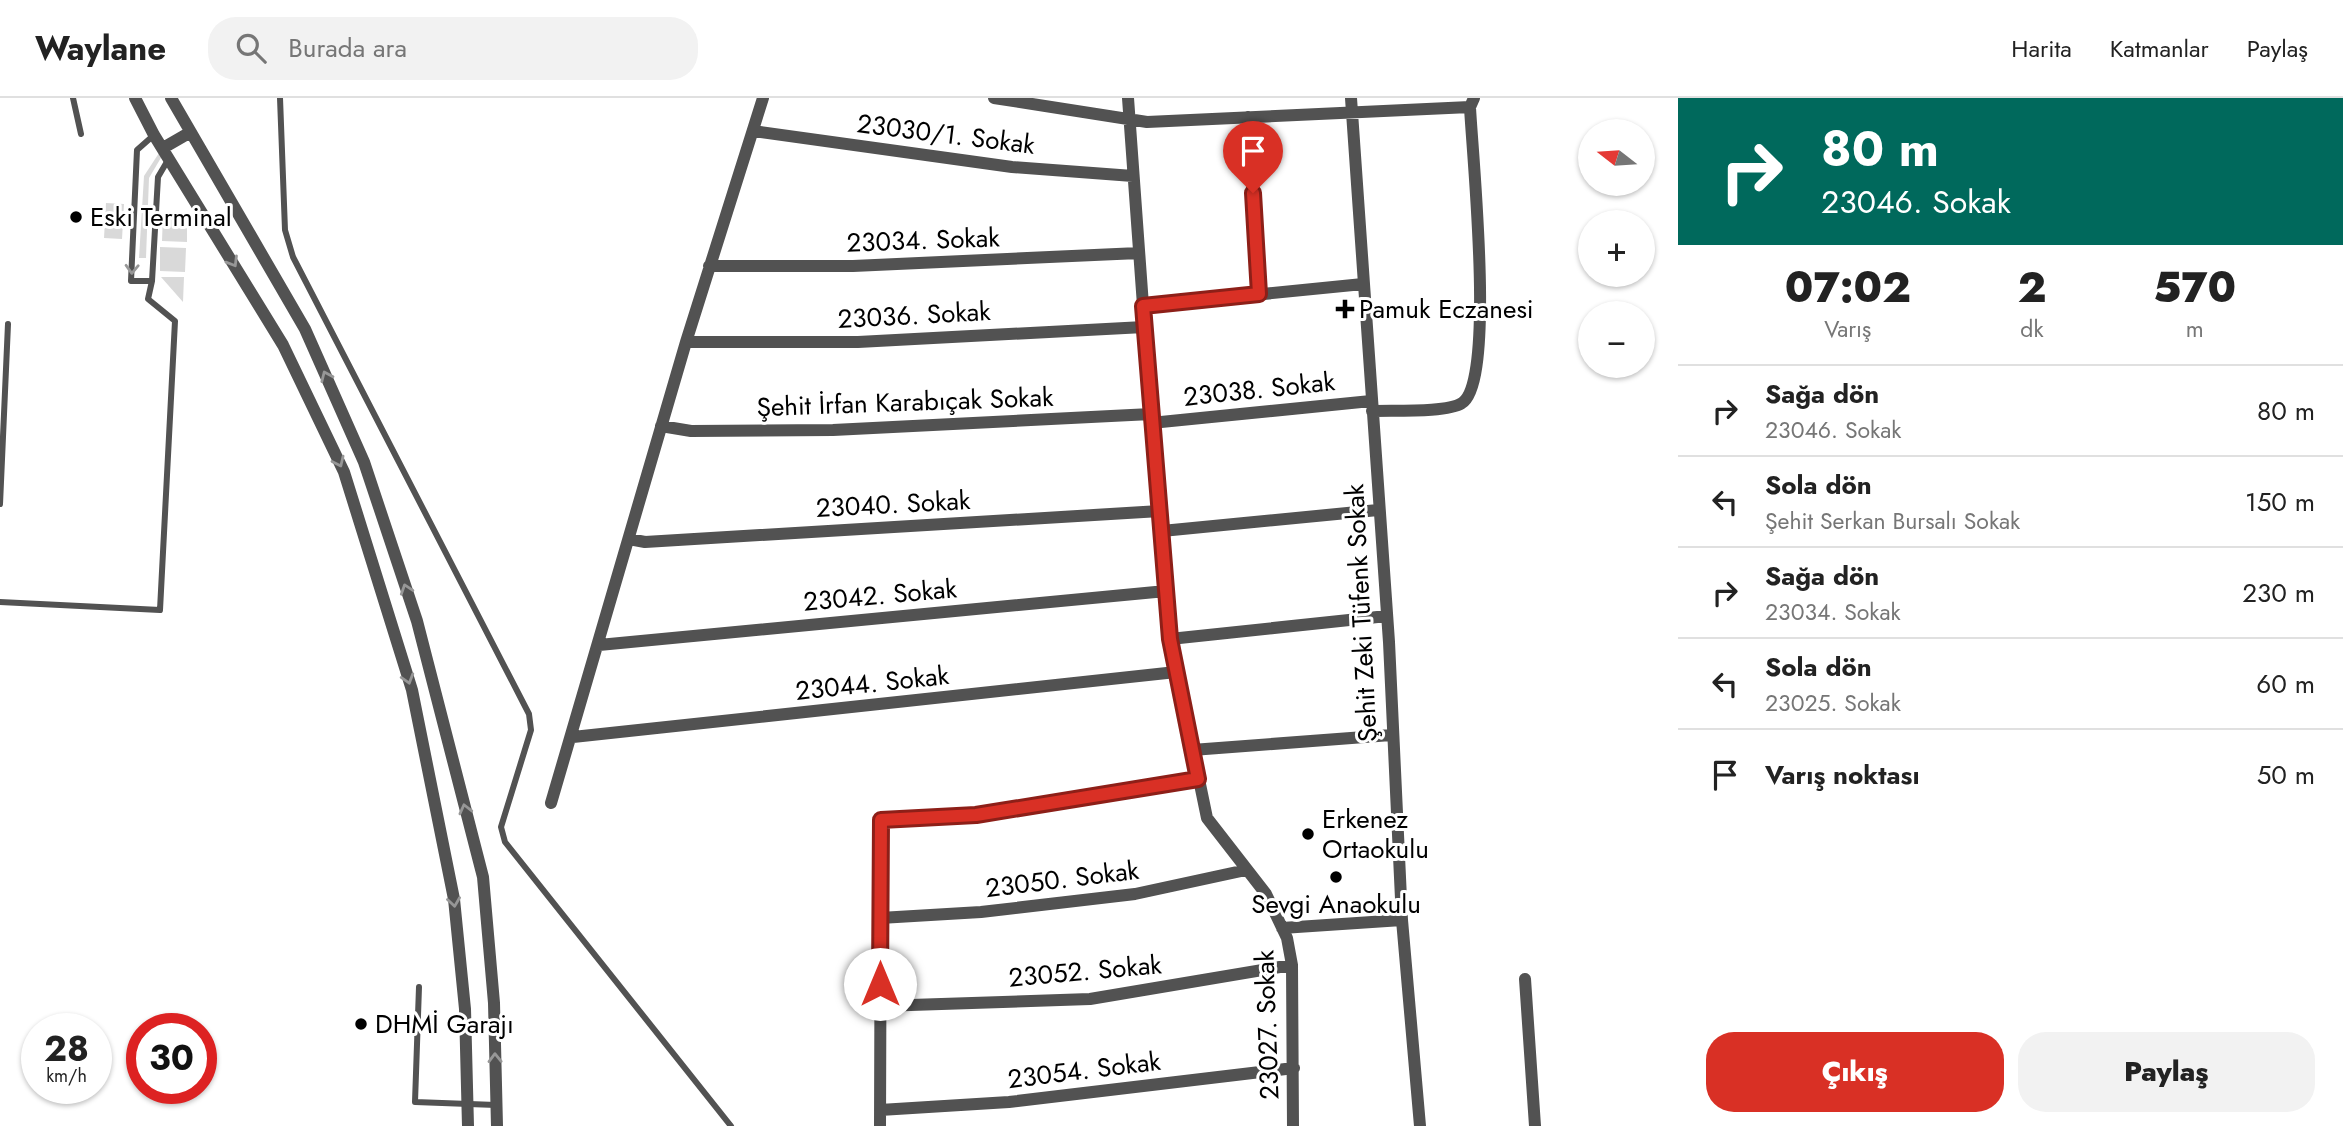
<!DOCTYPE html>
<html lang="tr">
<head>
<meta charset="utf-8">
<style>
	body { margin:0; font-family:Jost,sans-serif; background:#f2f2f2; color:#222; height:100vh; display:flex; flex-direction:column; font-size:26px; white-space:nowrap }
	* { box-sizing:border-box; margin:0 }
	p { font-size:23px; color:#767676 }
	.icon { flex:none; width:38px; height:38px; fill:none; stroke:currentColor; stroke-width:2; stroke-linecap:round; stroke-linejoin:round }
	.map { position:relative; flex:1; overflow:hidden }
	.side { display:flex; flex-direction:column; background:#fff; width:665px }
	.side>* { flex:none }
	.top-card { background:#00695c; color:#fff; overflow:hidden }
	.needle { width:46px; rotate:287deg }
	.fabs { position:absolute; left:1578px; top:21px; display:grid; gap:14px }
	.fabs a { display:grid; place-items:center; width:77px; height:77px; border-radius:50%; background:#fff; box-shadow:0 2px 5px #0004; font-size:35px }
	.speed { position:absolute; left:21px; top:915px; display:flex; gap:14px; font-size:35px; font-weight:700; text-align:center }
	.speed>* { display:grid; place-content:center; width:91px; height:91px; border-radius:50%; background:#fff; box-shadow:0 2px 5px #0004; line-height:1 }
	.speed small { font-size:18px; font-weight:400 }
	.speed .limit { border:10px solid #d22; background:#fff; color:#111 }
	.pin { position:absolute; display:grid; place-items:center; width:60px; height:60px; color:#fff; margin:-72px -30px; border-radius:50% 50% 50% 0; rotate:-45deg; box-shadow:0 0 7px #0007 }
	.pin .icon { rotate:45deg }
	.me { position:absolute; width:77px; margin:-38px; rotate:0deg; stroke-linejoin:round; filter:drop-shadow(0 0 5px #0008) }
	.turn { display:flex; align-items:center; gap:24px; height:147px; padding:0 28px; font-size:32px }
	.turn .icon { width:91px; height:91px; stroke-width:2.5 }
	.turn b { display:block; font-size:49px; line-height:60px }
	.eta { display:flex; justify-content:space-evenly; align-items:center; height:119px; text-align:center }
	.eta b { font-size:42px; font-weight:800; line-height:49px }
	.cta { display:flex; gap:14px; margin-top:auto; padding:14px 28px }
	.cta a { flex:1; height:80px; border-radius:28px; background:#d93025; color:#fff; font-size:28px; font-weight:800; line-height:80px; text-align:center }
	.cta a+a { background:#f2f2f2; color:#222 }
	ul { padding:0; list-style:none }
	li { display:flex; align-items:center; gap:21px; height:91px; padding:0 28px; border-top:2px solid #e0e0e0 }
	li div { flex:1 }
	li b { display:block; font-size:26px }
	li em { font-style:normal }
	header { display:flex; align-items:center; gap:42px; box-sizing:border-box; height:98px; padding:0 35px; background:#fff; border-bottom:2px solid #e0e0e0 }
	header strong { font-size:33px }
	nav { display:flex; gap:38px; margin-inline-start:auto; font-size:24px }
	.search { width:490px; height:63px; background:#f2f2f2; display:flex; align-items:center; gap:18px; box-sizing:border-box; padding:0 24px; border-radius:28px; color:#767676; font-size:26px }
	main { display:flex; flex:1; min-height:0 }
	.map>svg:first-child { display:block }
	.green { fill:#d9d9d9 }
	.lines { fill:none; stroke-linecap:round; stroke-linejoin:round }
	.lane { stroke:#525252; stroke-width:6 }
	.street { stroke:#525252; stroke-width:12 }
	.oneway { stroke:#979797 }
	.route-casing { stroke:#8d1f18; stroke-width:18 }
	.route { stroke:#d93025; stroke-width:12 }
	.poi-dot { fill:#000; stroke:#fff; stroke-width:2.5 }
	.labels { text-anchor:middle; dominant-baseline:central; stroke-width:6; stroke-linejoin:round; paint-order:stroke }
	.street-label { font-size:26px; fill:#000; stroke:#fff }
	.poi-label { font-size:26px; fill:#000; stroke:#fff; text-anchor:start }
</style>
</head>
<body>
<header>
<strong>Waylane</strong>
<div class="search"><svg class="icon" aria-label="search" viewBox="0 0 24 24"><circle cx="10" cy="10" r="6"/><path d="M15 15l6 6"/></svg>Burada ara</div>
<nav><a>Harita</a><a>Katmanlar</a><a>Paylaş</a></nav>
</header>
<main>
<div class="map">
<svg width="1678" height="1028" viewBox="0 0 1678 1028">
	<rect width="100%" height="100%" fill="#fff"/>
	<path class="green" d="M159 55 162 58 149 80 146 160H139L144 78Z
		M106 105 124 106 122 141 104 140Z
		M163 116H175L187 128V144L162 143Z
		M160 149 186 150 185 174 160 173Z
		M161 179H184L183 204Z"/>
	<g class="lines">
		<path class="lane" d="M73 0 81 36
			M280 0 285 132 293 159 529 616 531 632 501 729 505 744 731 1028
			M154 37 137 52 131 183H152L158 79 168 62
			M0 406 8 226
			M0 504 160 512 175 223 148 201 152 183
			M419 889 415 1004 496 1007"/>
		<path class="street" d="M135 0 154 37 283 247 344 374 412 592 454 801 465 911 468 1028
			M171 0 305 231 364 364 417 523 483 779 494 905 497 1028
			M994 0 1147 24 1470 9
			M1128 0 1156 387 1170 541 1207 720 1266 796 1287 840 1292 867 1293 1028
			M1351 0 1389 544 1402 822 1420 1028
			M1248 19 1259 196
			M753 33 1012 69 1133 78
			M163 50 189 35
			M709 168H853L1139 155
			M1143 208 1363 186
			M686 244H858L1144 229
			M1372 313C1392 312 1447 315 1462 305 1496 284 1472 54 1470 9L1474 0
			M1151 325 1371 303
			M661 328 691 333 833 332 1151 316
			M1162 433 1378 412
			M629 441 645 444 1160 413
			M1170 541 1387 518
			M599 547 1166 493
			M573 639 1176 574
			M1192 652 1391 637
			M551 705 686 244 763 0
			M880 820 981 814 1135 796 1246 772
			M1282 830 1402 822
			M1525 881 1535 1028
			M880 908 1090 901 1292 867
			M880 1012 1009 1004 1294 970
			M880 1028 881 722 977 717 1198 681"/>
	</g>
	<defs><path id="oneway-chevron" d="M-2-3.5L2.5 0L-2 3.5" fill="none" stroke-width="1.6" stroke-linecap="round" stroke-linejoin="round" transform="scale(1.75)"/></defs>
	<g class="oneway">
		<use href="#oneway-chevron" transform="translate(233 164) rotate(59)"/>
		<use href="#oneway-chevron" transform="translate(132 171) rotate(92)"/>
		<use href="#oneway-chevron" transform="translate(326 278) rotate(-114)"/>
		<use href="#oneway-chevron" transform="translate(339 364) rotate(65)"/>
		<use href="#oneway-chevron" transform="translate(406 491) rotate(-108)"/>
		<use href="#oneway-chevron" transform="translate(408 581) rotate(73)"/>
		<use href="#oneway-chevron" transform="translate(465 711) rotate(-104)"/>
		<use href="#oneway-chevron" transform="translate(454 804) rotate(82)"/>
		<use href="#oneway-chevron" transform="translate(495 960) rotate(-91)"/>
	</g>
	<g class="lines">
		<defs>
			<path id="route" d="M880 886 881 722 976 717 1198 681 1170 541 1143 208 1259 196 1253 95"/>
		</defs>
		<use href="#route" class="route-casing"/>
		<use href="#route" class="route"/>
	</g>
	<g class="poi-dot">
		<circle cx="76" cy="119" r="7"/>
		<path d="M1341.5 200.5h7v7h7v7h-7v7h-7v-7h-7v-7h7z"/>
		<circle cx="1308" cy="736" r="7"/>
		<circle cx="1336" cy="779" r="7"/>
		<circle cx="361" cy="926" r="7"/>
	</g>
	<g class="labels">
		<g class="street-label">
			<text transform="translate(946 36) rotate(7)">23030/1. Sokak</text>
			<text transform="translate(923 142) rotate(-2)">23034. Sokak</text>
			<text transform="translate(914 217) rotate(-3)">23036. Sokak</text>
			<text transform="translate(1259 291) rotate(-6)">23038. Sokak</text>
			<text transform="translate(905 304) rotate(-2)">Şehit İrfan Karabıçak Sokak</text>
			<text transform="translate(893 406) rotate(-3)">23040. Sokak</text>
			<text transform="translate(880 497) rotate(-5)">23042. Sokak</text>
			<text transform="translate(1361 515) rotate(-93)">Şehit Zeki Tüfenk Sokak</text>
			<text transform="translate(872 585) rotate(-6)">23044. Sokak</text>
			<text transform="translate(1062 781) rotate(-7)">23050. Sokak</text>
			<text transform="translate(1085 873) rotate(-5)">23052. Sokak</text>
			<text transform="translate(1267 927) rotate(-92)">23027. Sokak</text>
			<text transform="translate(1084 972) rotate(-7)">23054. Sokak</text>
		</g>
		<g class="poi-label">
			<text x="90" y="119">Eski Terminal</text>
			<text x="1359" y="211">Pamuk Eczanesi</text>
			<text x="1322" y="721">Erkenez<tspan x="1322" dy="30">Ortaokulu</tspan></text>
			<text x="1336" y="806" text-anchor="middle">Sevgi Anaokulu</text>
			<text x="375" y="926">DHMİ Garajı</text>
		</g>
	</g>
</svg>
<div class="fabs">
<a><svg class="needle" viewBox="-14 -14 28 28"><path d="M0-13l5 13h-10z" fill="#e53935"/><path d="M0 13l5-13h-10z" fill="#767676"/></svg></a>
<a>+</a>
<a>−</a>
</div>
<div class="speed"><div>28<small>km/h</small></div><div class="limit">30</div></div>
<div class="pin" style="left:1253px;top:95px;background:#d93025"><svg class="icon" aria-label="arrive" viewBox="0 0 24 24"><path d="M6 21V4h12l-3 4 3 4H6"/></svg></div>
<svg class="me" style="left:880px;top:886px" viewBox="-20 -20 40 40"><circle r="19" fill="#fff"/><path d="M0-13L10 11 0 6-10 11z" fill="#d93025"/></svg>
</div>
<section class="side">
<div class="top-card">
<div class="turn"><svg class="icon" aria-label="right" viewBox="0 0 24 24"><path d="M7 20v-9h11M14 6l5 5-5 5"/></svg><div><b>80 m</b>23046. Sokak</div></div>
</div>
<div class="eta">
<div><b>07:02</b><p>Varış</p></div>
<div><b>2</b><p>dk</p></div>
<div><b>570</b><p>m</p></div>
</div>
<ul>
<li><svg class="icon" aria-label="right" viewBox="0 0 24 24"><path d="M7 20v-9h11M14 6l5 5-5 5"/></svg><div><b>Sağa dön</b><p>23046. Sokak</p></div><em>80 m</em></li>
<li><svg class="icon" aria-label="left" viewBox="0 0 24 24"><path d="M17 20v-9H6M10 6l-5 5 5 5"/></svg><div><b>Sola dön</b><p>Şehit Serkan Bursalı Sokak</p></div><em>150 m</em></li>
<li><svg class="icon" aria-label="right" viewBox="0 0 24 24"><path d="M7 20v-9h11M14 6l5 5-5 5"/></svg><div><b>Sağa dön</b><p>23034. Sokak</p></div><em>230 m</em></li>
<li><svg class="icon" aria-label="left" viewBox="0 0 24 24"><path d="M17 20v-9H6M10 6l-5 5 5 5"/></svg><div><b>Sola dön</b><p>23025. Sokak</p></div><em>60 m</em></li>
<li><svg class="icon" aria-label="arrive" viewBox="0 0 24 24"><path d="M6 21V4h12l-3 4 3 4H6"/></svg><div><b>Varış noktası</b></div><em>50 m</em></li>
</ul>
<div class="cta"><a>Çıkış</a><a>Paylaş</a></div>
</section>
</main>
</body>
</html>
